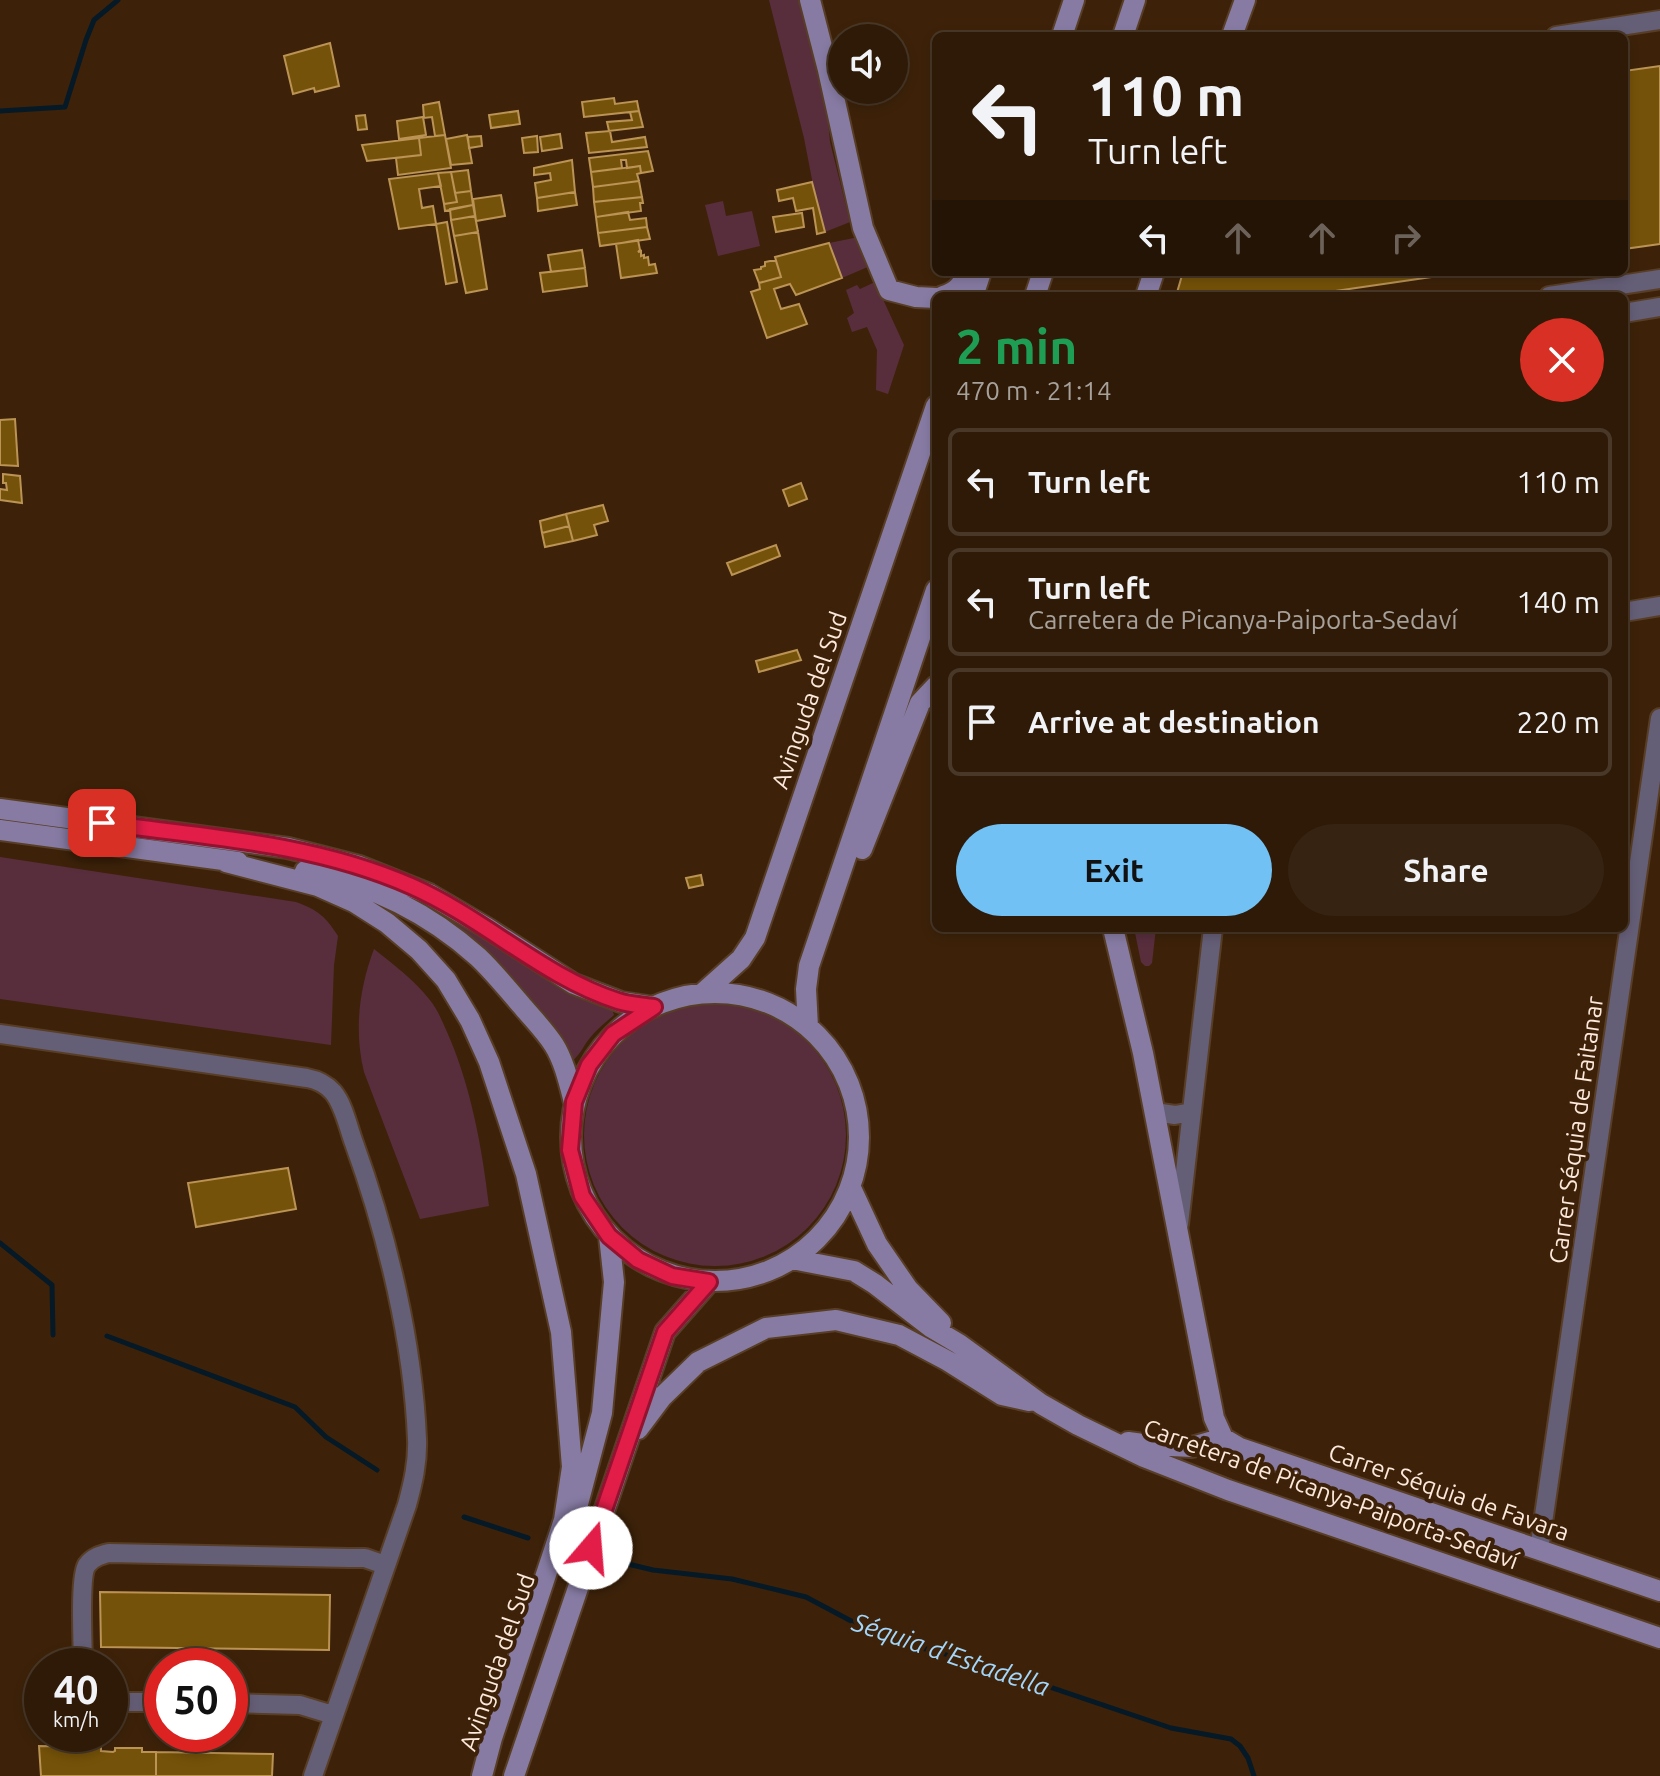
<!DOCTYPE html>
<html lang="en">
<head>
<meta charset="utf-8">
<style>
	body { margin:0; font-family:Ubuntu,sans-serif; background:#362311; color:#f1f3f6; height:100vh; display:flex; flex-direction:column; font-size:30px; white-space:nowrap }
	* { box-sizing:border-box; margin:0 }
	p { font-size:26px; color:#a7a19b }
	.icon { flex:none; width:44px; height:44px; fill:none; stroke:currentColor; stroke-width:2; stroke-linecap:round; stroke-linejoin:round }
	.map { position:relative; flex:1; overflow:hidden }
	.details { position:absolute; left:932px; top:292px; width:696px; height:640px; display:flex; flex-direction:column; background:#2e1a07; border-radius:12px; box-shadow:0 4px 12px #0003,0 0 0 2px #493828 }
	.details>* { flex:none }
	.guide { position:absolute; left:932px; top:32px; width:696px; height:244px; border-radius:12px; box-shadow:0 4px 12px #0003,0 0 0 2px #493828; background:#2e1a07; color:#f1f3f6; overflow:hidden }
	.buttons { position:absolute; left:828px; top:24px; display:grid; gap:16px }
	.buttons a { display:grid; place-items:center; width:80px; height:80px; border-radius:50%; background:#2e1a07; box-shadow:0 4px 12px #0003,0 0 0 2px #493828; font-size:40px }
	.speed { position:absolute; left:24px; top:1648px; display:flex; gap:16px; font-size:40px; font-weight:700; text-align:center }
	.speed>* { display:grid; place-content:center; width:104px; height:104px; border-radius:50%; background:#2e1a07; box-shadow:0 4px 12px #0003,0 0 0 2px #493828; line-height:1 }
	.speed small { font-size:20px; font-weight:400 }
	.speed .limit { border:12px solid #d22; background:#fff; color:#111 }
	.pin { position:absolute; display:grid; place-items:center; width:68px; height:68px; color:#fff; margin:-34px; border-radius:16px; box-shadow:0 4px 12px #0006 }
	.me { position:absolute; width:88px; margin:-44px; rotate:18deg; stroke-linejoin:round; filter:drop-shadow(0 0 6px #0008) }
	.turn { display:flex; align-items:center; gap:28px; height:168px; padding:0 24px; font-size:36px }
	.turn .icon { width:104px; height:104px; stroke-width:2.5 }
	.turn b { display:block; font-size:56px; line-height:68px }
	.lanes { display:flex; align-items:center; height:76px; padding:0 24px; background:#0003; justify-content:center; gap:40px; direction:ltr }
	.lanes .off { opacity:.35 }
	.round { display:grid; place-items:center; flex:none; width:84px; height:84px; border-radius:42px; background:#362311 }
	.summary { display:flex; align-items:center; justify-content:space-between; height:136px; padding:0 24px }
	h1 { font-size:48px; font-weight:700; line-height:60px; color:#1e9e55 }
	.primary-button { display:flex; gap:16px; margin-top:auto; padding:16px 24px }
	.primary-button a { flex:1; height:92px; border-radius:48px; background:#71c1f5; color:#111; font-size:32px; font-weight:700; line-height:92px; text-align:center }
	.primary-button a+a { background:#362311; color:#f1f3f6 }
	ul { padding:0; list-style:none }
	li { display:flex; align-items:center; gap:24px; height:108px; margin:0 16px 12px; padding:0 8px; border:4px solid #493828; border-radius:12px }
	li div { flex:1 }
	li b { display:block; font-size:30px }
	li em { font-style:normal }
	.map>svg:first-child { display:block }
	.green { fill:#582e3d }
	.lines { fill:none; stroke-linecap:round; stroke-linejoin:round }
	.stream { stroke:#051a26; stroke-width:5 }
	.building { fill:#755209; stroke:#ba9355; stroke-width:2 }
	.street-casing { stroke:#583e26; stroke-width:22 }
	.secondary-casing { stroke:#583e26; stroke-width:24 }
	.street { stroke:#655e77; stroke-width:18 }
	.secondary { stroke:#877ba3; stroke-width:20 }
	.route-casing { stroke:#92132f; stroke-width:20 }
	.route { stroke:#e11d48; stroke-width:14 }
	.labels { text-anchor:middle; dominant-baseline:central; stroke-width:8; stroke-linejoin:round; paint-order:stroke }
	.street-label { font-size:24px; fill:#fce9db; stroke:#3d2209 }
	.water-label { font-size:26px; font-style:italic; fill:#a3d6fa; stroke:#3d2209 }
</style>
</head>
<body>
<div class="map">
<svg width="1660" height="1776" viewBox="0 0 1660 1776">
	<rect width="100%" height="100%" fill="#3d2209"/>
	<path class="green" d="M769 0H801L826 98 830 142 850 222 825 232 815 195 804 138Z
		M723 201 726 216 752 211 760 246 718 256 705 205Z
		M859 237 870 266 842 278 829 243Z
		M875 282 904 345 888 394 876 390 877 350 867 327 852 332 847 318 854 313 846 290 857 285 860 289Z
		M0 857 296 902C318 910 326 917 338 936L334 965 331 1045 0 999Z
		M400 893 448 916 545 977 612 1009 614 1015C605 1023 596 1030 589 1039 583 1047 579 1056 572 1061Z
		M1134 928H1156L1152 963 1149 966H1145L1141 962Z
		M374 949C393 964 414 980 429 999 437 1008 442 1021 447 1032 471 1086 482 1147 489 1206L420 1219 364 1072C354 1031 359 989 374 949Z
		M584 1135a131 131 0 1 1 262 0a131 131 0 1 1-262 0Z"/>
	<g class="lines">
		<path class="stream" d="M0 111 65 107 86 40 94 20 118 0
			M0 1243 52 1285 53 1335
			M107 1336 295 1407 326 1437 377 1470
			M464 1517 528 1538
			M628 1564 653 1570 732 1579 806 1597 870 1631 918 1647 973 1661 1171 1728 1231 1739 1240 1746 1248 1758 1254 1776"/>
	</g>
	<path class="building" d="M330 43 339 86 315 92 314 88 293 94 284 56Z
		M1660 66V244L1624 249V71Z
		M614 98 615 104 637 101 639 111 584 117 582 102Z
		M439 102 445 135 435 136 432 117 424 118 423 105Z
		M518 111 520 124 491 128 489 115Z
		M639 111 643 127 609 131 607 122 632 120 630 112Z
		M365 115 367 129 358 130 356 116Z
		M423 117 426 135 399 139 397 121Z
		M610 131 612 142 645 137 647 147 589 153 586 133Z
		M560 134 562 148 542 151 540 137Z
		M445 135 451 168 398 175 396 158 421 155 419 138Z
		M467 135 472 163 451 165 446 139Z
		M481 136 482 146 469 148 468 137Z
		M537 136 538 152 524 153 522 138Z
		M419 138 421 155 367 161 362 145Z
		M648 151 653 171 641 173 640 166 627 168 626 160H621L622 168 591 172 589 158Z
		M572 160 575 192 537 198 535 183 551 180 550 173 534 175V168Z
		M640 166 641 173 637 174 639 181 593 187 591 172Z
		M468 170 471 191 455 193 451 172Z
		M451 172 457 202 444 204 438 173Z
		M438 173 441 186 419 189 422 208 433 206 436 224 399 229 389 179Z
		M639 181 642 197 594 202 593 187Z
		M812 182 825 232 817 234 813 208 796 211 793 198 779 201 777 190Z
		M471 191 473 205 445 211 444 204 457 202 455 193Z
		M575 192 577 205 538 211 537 198Z
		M501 195 505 216 476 221 473 199Z
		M642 197 643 203H640L641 211 596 217 594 202Z
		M473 205 475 216 451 220 450 209Z
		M628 212 630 220 646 218 647 227 598 233 596 217Z
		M802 213 804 227 776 232 773 217Z
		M475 216 478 232 454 236 451 220Z
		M447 222 457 282 446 284 436 224Z
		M647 227 650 239 600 246 598 233Z
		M478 232 487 289 466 293 454 236Z
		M638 240 640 250 638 252 641 251V256L644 255V258L648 257 649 265 655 264 657 273 621 278 616 244Z
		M829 243 842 278 796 295 790 284 774 289 781 309 799 304 807 324 767 338 751 292 760 289 759 283 781 277 775 257Z
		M582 250 585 268 551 272 548 255Z
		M770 261H776L781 277 759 283 754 270 761 269V267L765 266V262Z
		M585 268 587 286 543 292 540 273Z
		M1183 272H1466L1301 296H1176Z
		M15 419 18 466 0 465V420Z
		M3 474 20 476 22 503 0 500V489L7 490 6 483H3Z
		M801 483 807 499 789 506 783 490Z
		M603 505 608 521 594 525 597 535 573 541 566 514Z
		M566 514 569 526 542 533 540 521Z
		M569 526 573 541 545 547 542 533Z
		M776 545 780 556 732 575 727 563Z
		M797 650 801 660 759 672 756 661Z
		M701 875 703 885 689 888 686 878Z
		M288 1168 296 1209 196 1227 188 1183Z
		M100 1592 330 1595 329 1650 101 1647Z
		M39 1746 101 1747V1751L113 1752 115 1751V1748H142V1752H156V1776H41Z
		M156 1752 273 1754 272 1776H156Z"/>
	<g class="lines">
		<defs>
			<path id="street" d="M1556 36 1660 20
				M1549 296 1660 279
				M1624 313 1660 307
				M1624 612 1660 606
				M0 1034 307 1078C318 1080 326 1084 333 1092 344 1105 348 1127 354 1143 387 1234 413 1342 417 1439 418 1462 413 1483 407 1505L313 1776
				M1154 1112 1175 1115 1192 1112
				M1179 1224 1213 928
				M1539 1550 1660 718
				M83 1666C83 1648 79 1576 87 1565 93 1557 101 1555 109 1553L349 1558H365L385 1565
				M110 1702H162
				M230 1703 300 1705 333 1715"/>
			<path id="secondary" d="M810 0 828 70 863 228 889 290 916 297 936 298
				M1062 36 1074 0
				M1123 36 1135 0
				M1232 36 1245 0
				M943 296C957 292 962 285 967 272
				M973 296 981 272
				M1035 296 1043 272
				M1146 296 1154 272
				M0 809 288 848 359 866 429 894 487 928 574 984 621 1002 654 1007
				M0 830 238 862
				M862 849 920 703 936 686
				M226 862 318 886 354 902 387 923 419 950 446 980 470 1020 489 1062 526 1174 561 1332 572 1467 564 1520 492 1738 482 1776
				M305 871C369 884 429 913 478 957 494 972 508 990 523 1007 533 1019 545 1031 554 1045 564 1061 569 1083 574 1102
				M1113 928 1143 1053 1214 1418 1223 1438
				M703 993 741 959 755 938 936 406
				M571 1137a144 144 0 1 1 288 0a144 144 0 1 1-288 0Z
				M808 1027 806 989 809 966 936 590
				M851 1188 877 1244 908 1289 941 1323
				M792 1259 854 1271 875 1284 932 1328 959 1344 1041 1404 1078 1425 1144 1457 1228 1490 1660 1638
				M638 1429 662 1397 698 1362 766 1328 836 1320 899 1335 948 1361 1002 1395 1029 1401
				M1223 1438 1240 1448 1660 1591
				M1128 1442 1150 1445 1192 1447 1223 1438
				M578 1504 602 1413 614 1282 609 1236
				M514 1776 665 1332 709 1282"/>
		</defs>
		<use href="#street" class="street-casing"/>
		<use href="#secondary" class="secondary-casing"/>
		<use href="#street" class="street"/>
		<use href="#secondary" class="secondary"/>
	</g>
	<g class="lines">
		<defs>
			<path id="route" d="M102 823C207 837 314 843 411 886 484 918 543 977 618 1001 630 1005 643 1005 654 1007L613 1034 589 1065 574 1102 570 1150 582 1196 609 1236 638 1260 672 1276 709 1282 665 1332 591 1548"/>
		</defs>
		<use href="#route" class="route-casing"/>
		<use href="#route" class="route"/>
	</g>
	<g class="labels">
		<g class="street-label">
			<text transform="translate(809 700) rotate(-71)">Avinguda del Sud</text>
			<text transform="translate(1576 1130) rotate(-82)">Carrer Séquia de Faitanar</text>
			<text transform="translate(1449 1492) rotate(19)">Carrer Séquia de Favara</text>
			<text transform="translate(1331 1494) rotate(20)">Carretera de Picanya-Paiporta-Sedaví</text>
			<text transform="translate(497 1662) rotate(-71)">Avinguda del Sud</text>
		</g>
		<g class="water-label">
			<text transform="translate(951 1654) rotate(19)">Séquia d'Estadella</text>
		</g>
	</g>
</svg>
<div class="buttons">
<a><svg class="icon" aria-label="sound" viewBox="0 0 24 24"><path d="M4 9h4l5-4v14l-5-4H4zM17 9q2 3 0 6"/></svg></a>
</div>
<div class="speed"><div>40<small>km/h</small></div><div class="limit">50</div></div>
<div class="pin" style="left:102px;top:823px;background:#d93025"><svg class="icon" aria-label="arrive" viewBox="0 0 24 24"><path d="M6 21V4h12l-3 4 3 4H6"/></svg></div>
<svg class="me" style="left:591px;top:1548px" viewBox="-20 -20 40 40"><circle r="19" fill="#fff"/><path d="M0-13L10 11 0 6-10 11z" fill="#e11d48"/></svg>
<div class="guide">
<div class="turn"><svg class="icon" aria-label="left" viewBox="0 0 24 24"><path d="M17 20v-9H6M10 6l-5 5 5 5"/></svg><div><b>110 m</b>Turn left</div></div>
<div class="lanes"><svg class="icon" aria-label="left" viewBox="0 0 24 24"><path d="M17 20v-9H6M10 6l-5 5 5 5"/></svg><svg class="icon off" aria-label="ahead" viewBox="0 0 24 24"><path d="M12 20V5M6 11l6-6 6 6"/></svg><svg class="icon off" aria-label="ahead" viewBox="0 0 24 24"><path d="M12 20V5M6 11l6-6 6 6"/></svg><svg class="icon off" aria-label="right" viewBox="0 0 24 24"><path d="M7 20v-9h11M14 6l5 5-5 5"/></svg></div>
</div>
<section class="details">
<div class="summary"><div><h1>2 min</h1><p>470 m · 21:14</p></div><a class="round" style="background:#d93025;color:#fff"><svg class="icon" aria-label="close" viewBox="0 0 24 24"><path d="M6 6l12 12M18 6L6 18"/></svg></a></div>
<ul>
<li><svg class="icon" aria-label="left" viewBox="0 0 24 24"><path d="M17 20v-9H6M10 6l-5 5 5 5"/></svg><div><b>Turn left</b></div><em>110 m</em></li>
<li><svg class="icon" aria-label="left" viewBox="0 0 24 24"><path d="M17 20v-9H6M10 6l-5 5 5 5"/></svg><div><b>Turn left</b><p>Carretera de Picanya-Paiporta-Sedaví</p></div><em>140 m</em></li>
<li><svg class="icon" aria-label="arrive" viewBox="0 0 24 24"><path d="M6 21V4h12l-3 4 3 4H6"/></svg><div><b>Arrive at destination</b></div><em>220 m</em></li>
</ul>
<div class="primary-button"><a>Exit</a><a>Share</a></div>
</section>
</div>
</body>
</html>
